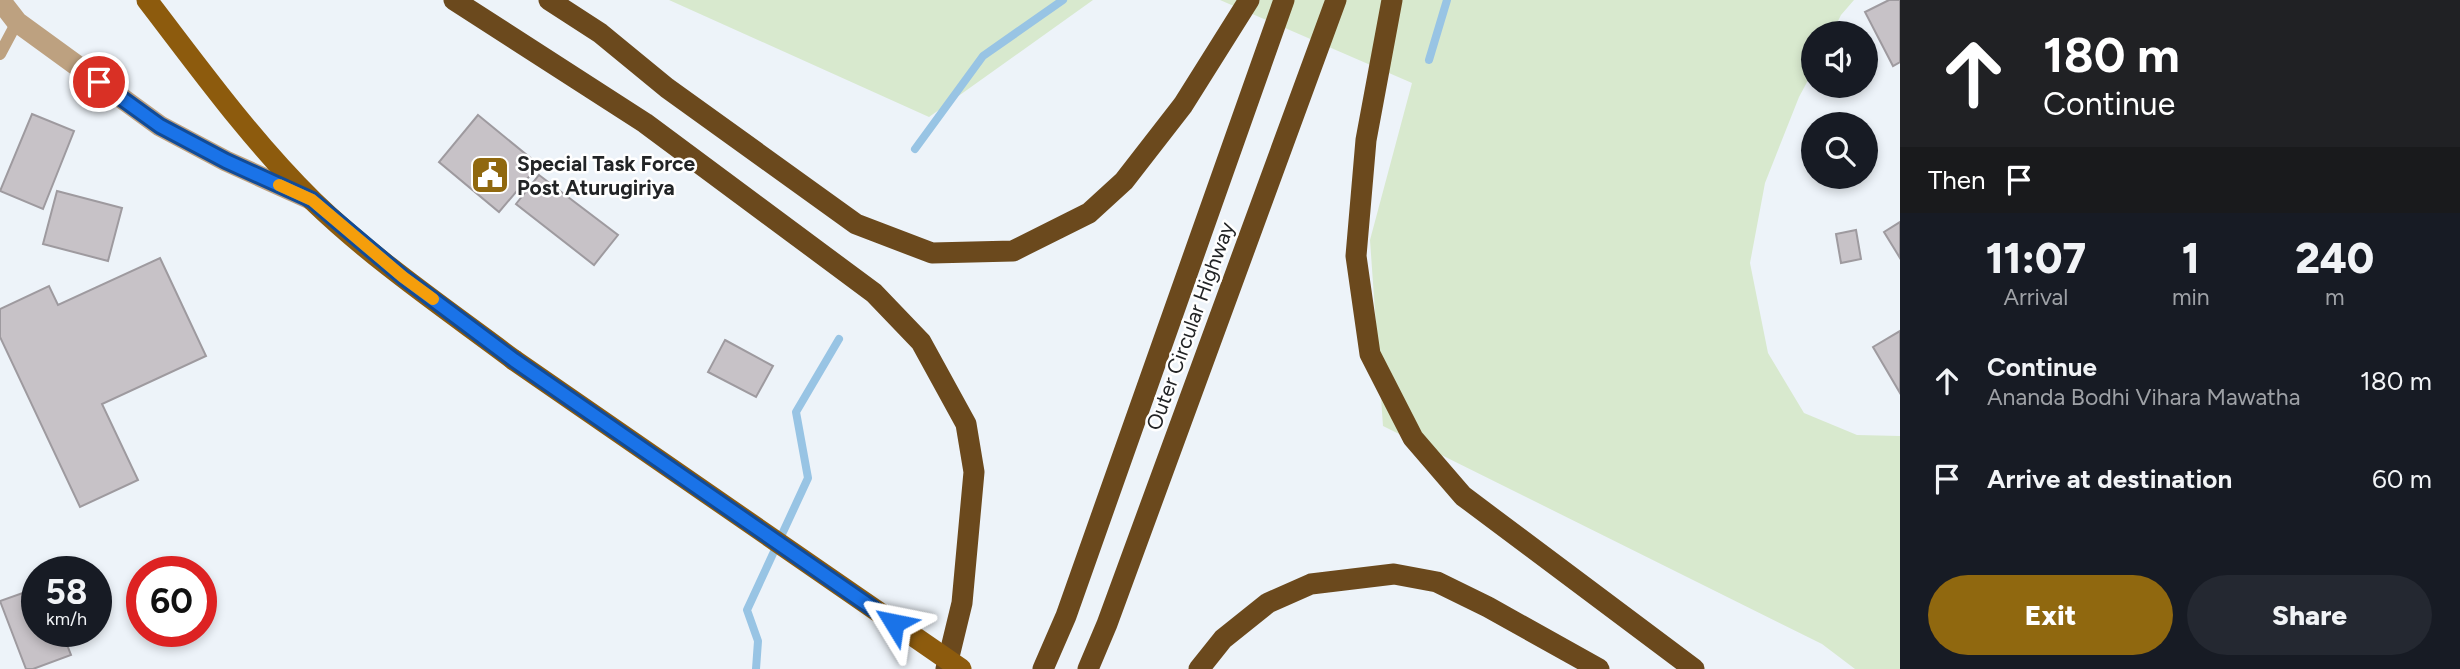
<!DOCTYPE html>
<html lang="en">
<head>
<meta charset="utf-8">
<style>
	body { margin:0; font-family:Figtree,sans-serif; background:#242831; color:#f1f3f6; height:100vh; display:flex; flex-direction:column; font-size:26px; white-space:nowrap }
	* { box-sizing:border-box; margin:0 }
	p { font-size:23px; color:#9ea1a6 }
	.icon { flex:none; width:38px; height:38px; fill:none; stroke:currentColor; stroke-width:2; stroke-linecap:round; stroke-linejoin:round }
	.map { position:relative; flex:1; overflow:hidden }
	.side { display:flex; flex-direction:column; background:#171b24; width:560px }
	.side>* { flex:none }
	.hud { background:#202124; color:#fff; overflow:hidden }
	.controls { position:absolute; left:1801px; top:21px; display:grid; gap:14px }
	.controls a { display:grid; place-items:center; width:77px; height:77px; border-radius:50%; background:#171b24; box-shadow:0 4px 10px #0003; font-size:35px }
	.speed { position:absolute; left:21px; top:556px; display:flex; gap:14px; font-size:35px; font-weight:700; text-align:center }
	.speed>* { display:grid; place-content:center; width:91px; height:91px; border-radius:50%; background:#171b24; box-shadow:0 4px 10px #0003; line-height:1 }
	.speed small { font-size:18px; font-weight:400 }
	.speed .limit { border:10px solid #d22; background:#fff; color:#111 }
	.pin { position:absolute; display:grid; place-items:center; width:60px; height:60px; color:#fff; margin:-30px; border:4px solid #fff; border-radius:50%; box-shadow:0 2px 7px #0007 }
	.me { position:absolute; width:77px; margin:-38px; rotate:305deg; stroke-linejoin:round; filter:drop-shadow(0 0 5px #0008) }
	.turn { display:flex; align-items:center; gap:24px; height:147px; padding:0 28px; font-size:32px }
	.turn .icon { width:91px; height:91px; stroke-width:2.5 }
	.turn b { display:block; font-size:49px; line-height:60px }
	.then { display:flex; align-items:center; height:66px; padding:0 28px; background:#0003; gap:14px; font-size:26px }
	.eta { display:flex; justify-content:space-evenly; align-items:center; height:119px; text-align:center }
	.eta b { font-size:42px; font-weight:800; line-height:49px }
	.primary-button { display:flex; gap:14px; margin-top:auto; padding:14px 28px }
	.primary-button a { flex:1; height:80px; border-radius:42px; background:#90680f; color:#fff; font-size:28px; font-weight:800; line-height:80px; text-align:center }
	.primary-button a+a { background:#242831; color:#f1f3f6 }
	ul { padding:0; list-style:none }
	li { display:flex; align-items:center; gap:21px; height:98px; padding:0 28px }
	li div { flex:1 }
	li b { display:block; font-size:26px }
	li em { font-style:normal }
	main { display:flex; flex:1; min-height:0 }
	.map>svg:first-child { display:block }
	.green { fill:#d8e9ce }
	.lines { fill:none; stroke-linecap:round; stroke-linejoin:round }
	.stream { stroke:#98c4e4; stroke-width:8 }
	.building { fill:#c7c2c7; stroke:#9e9a9f; stroke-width:2 }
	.lane { stroke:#bda180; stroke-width:12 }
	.street { stroke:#bda180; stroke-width:21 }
	.primary { stroke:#8d5b0d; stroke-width:21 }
	.highway { stroke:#6b491d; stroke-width:21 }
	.primary-bridge { stroke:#8d5b0d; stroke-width:21 }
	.route-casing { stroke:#114b97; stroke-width:18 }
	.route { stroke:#1a73e8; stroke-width:12 }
	.slow { stroke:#f59e0b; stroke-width:12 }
	.labels { text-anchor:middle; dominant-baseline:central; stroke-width:5; stroke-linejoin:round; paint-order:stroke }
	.poi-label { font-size:21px; font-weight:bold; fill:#222426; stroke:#fff; text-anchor:start }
	.street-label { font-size:21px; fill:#222426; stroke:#fff }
</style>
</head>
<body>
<main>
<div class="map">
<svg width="1900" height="669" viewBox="0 0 1900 669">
	<rect width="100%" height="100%" fill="#edf3f9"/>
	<path class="green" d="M669 0H1093L929 117Z
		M1220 0H1854L1841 15 1832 33H1813V71L1799 97 1765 183 1750 263 1768 353 1804 413 1857 435 1900 436V669H1855L1822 644 1383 426 1370 240 1412 83Z"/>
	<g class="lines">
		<path class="stream" d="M1429 60 1447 0
			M915 149 983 56 1063 0
			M756 669 758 641 747 610 808 478 796 412 839 339"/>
	</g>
	<path class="building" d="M1889 0H1900V62L1893 66 1865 12Z
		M32 114 74 131 43 209 0 191Z
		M478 115 539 165 499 212 439 162Z
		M539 175 618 235 594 265 516 204Z
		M57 191 122 208 108 261 43 244Z
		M1900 222V258L1884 232Z
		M1856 230 1861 259 1841 263 1836 234Z
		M160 258 206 356 102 404 138 480 80 507 0 337V309L49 286 58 305Z
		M1900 331V393L1873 347Z
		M725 340 773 366 756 397 708 372Z
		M37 588V632H62L71 655 33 669H26L0 601Z"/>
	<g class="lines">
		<path class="lane" d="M0 54 17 22"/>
		<path class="street" d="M0 0 17 22 160 126 226 161 310 199"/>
		<path class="primary" d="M147 0C200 69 251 140 313 201 374 260 446 309 514 360"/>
		<path class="highway" d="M454 0 645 123 874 293 921 342 966 424 974 472 962 603 946 669
			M549 0 600 33 667 88 856 224 932 253 1013 251 1089 213 1124 181 1183 105 1249 0
			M1392 0 1366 140 1356 256 1370 354 1413 438 1463 496 1694 669
			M1043 669 1066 616 1284 0
			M1088 669 1107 624 1336 0
			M1199 669 1223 639 1268 603 1311 584 1394 574 1437 582 1488 607 1599 669"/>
		<path class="primary-bridge" d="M514 360 961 669"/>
	</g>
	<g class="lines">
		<defs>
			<path id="route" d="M99 82 160 126 226 161 312 200 403 277 514 360 894 623"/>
		</defs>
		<use href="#route" class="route-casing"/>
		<use href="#route" class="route"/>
		<path class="slow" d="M279 185 312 200 403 277 433 299"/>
	</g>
	<defs>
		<symbol id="civic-square" viewBox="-11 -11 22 22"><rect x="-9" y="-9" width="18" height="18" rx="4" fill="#90680f" stroke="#fff"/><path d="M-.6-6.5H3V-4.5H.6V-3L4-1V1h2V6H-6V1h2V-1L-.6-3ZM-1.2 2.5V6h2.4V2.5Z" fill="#fff"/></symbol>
	</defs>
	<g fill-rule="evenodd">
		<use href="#civic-square" x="468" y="153" width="44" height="44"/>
	</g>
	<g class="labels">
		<g class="poi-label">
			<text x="517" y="163">Special Task Force<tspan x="517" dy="24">Post Aturugiriya</tspan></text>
		</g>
		<g class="street-label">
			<text transform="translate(1190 326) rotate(-70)">Outer Circular Highway</text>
		</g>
	</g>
</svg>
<div class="controls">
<a><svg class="icon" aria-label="sound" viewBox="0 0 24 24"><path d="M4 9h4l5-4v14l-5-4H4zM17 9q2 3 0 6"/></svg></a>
<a><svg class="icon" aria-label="search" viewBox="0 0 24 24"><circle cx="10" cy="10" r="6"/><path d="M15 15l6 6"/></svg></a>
</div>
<div class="speed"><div>58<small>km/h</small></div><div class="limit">60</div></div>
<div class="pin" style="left:99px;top:82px;background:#d93025"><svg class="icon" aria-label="arrive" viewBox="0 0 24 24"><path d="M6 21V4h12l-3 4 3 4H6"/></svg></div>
<svg class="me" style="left:894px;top:623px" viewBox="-20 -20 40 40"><path d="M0-17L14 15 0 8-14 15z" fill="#1a73e8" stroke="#fff" stroke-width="4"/></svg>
</div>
<section class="side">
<div class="hud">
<div class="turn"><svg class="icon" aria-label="ahead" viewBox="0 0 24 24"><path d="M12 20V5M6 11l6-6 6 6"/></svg><div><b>180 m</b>Continue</div></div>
<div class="then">Then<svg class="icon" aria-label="arrive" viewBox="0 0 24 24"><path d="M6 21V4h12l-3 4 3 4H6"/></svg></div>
</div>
<div class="eta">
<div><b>11:07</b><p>Arrival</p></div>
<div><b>1</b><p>min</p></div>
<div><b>240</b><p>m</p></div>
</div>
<ul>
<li><svg class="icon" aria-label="ahead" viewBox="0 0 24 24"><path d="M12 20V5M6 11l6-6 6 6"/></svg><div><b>Continue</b><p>Ananda Bodhi Vihara Mawatha</p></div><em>180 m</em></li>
<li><svg class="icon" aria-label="arrive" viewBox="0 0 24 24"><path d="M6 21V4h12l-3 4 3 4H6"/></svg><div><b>Arrive at destination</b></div><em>60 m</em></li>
</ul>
<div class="primary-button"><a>Exit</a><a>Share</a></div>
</section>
</main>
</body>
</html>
